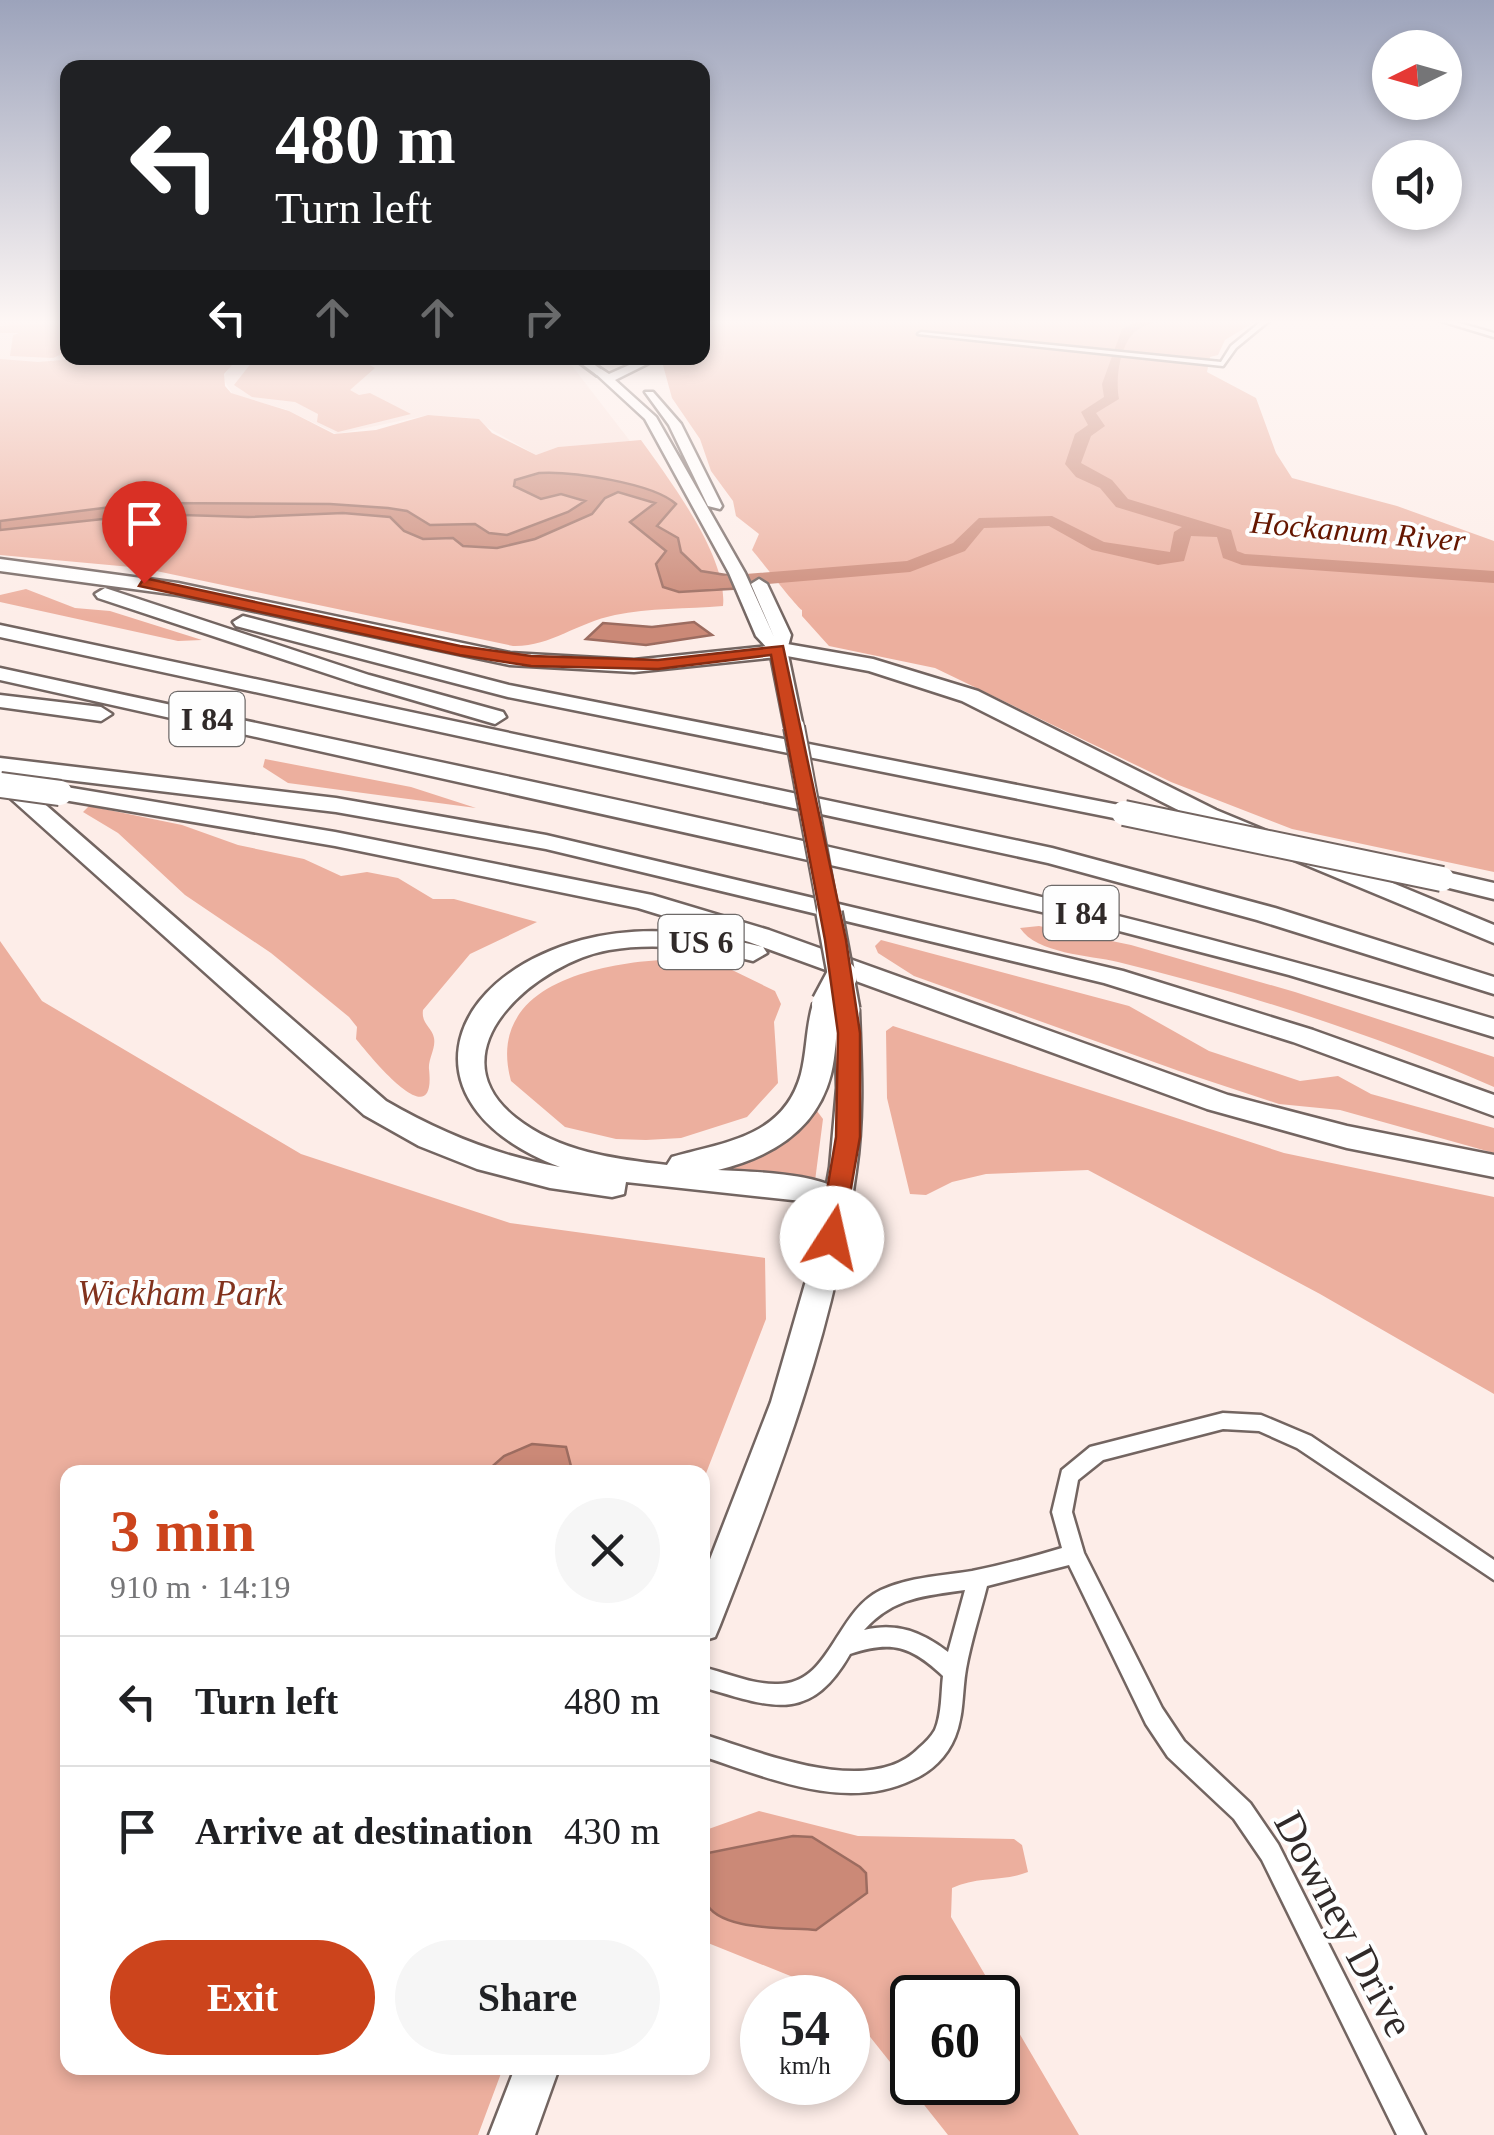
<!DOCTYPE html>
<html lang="en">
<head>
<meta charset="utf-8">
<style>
	body { margin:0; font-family:Georgia,serif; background:#f6f6f6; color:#202124; height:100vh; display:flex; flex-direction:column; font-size:38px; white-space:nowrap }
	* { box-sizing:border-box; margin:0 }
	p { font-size:32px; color:#757577 }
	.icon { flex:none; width:55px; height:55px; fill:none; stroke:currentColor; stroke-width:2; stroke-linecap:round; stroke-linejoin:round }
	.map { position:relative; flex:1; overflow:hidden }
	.sheet { position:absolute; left:60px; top:1465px; width:650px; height:610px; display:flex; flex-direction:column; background:#fff; border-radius:20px; box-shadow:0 5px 15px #0003 }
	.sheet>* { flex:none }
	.banner { position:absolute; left:60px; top:60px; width:650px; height:305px; border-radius:20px; box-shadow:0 5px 15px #0003; background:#202124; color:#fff; overflow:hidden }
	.needle { width:65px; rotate:265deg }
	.controls { position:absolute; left:1372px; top:30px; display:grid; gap:20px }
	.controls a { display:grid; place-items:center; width:90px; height:90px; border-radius:50%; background:#fff; box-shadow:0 5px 15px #0003; font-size:50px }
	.speed { position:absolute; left:740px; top:1975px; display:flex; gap:20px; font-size:50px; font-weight:700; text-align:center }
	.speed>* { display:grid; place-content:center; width:130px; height:130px; border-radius:50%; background:#fff; box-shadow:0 5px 15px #0003; line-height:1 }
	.speed small { font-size:25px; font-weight:400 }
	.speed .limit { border:5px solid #111; border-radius:15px; background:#fff; color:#111 }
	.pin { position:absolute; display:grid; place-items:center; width:85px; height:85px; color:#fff; margin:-102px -42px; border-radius:50% 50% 50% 0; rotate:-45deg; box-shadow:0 0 10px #0007 }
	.pin .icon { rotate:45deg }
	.me { position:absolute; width:110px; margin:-55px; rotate:10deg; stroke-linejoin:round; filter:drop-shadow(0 0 8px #0008) }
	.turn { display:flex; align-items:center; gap:35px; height:210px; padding:0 50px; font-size:45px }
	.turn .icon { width:130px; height:130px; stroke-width:2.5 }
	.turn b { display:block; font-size:70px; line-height:85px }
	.lanes { display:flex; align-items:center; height:95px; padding:0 50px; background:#0003; justify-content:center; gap:50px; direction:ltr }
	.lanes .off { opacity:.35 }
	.round { display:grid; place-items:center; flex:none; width:105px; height:105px; border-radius:52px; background:#f6f6f6 }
	.headline { display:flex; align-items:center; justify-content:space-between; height:170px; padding:0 50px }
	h1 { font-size:60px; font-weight:700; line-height:75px; color:#cc441c }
	.primary-button { display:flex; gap:20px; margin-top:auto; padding:20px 50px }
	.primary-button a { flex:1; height:115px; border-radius:60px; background:#cc441c; color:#fff; font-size:40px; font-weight:700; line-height:115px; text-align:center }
	.primary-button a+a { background:#f6f6f6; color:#202124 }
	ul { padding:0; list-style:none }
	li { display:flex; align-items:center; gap:30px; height:130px; padding:0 50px; border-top:2px solid #e0e0e0 }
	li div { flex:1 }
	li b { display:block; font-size:38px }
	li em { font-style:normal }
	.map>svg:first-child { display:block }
	.built { fill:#f9e0d9 }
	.green { fill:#ecaf9e; fill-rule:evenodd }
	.water { fill:#cb8977; stroke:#9c6c60; stroke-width:2.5 }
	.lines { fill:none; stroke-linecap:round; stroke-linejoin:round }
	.river { fill:#cb8977; fill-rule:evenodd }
	.street-casing { stroke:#736561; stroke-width:5 }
	.secondary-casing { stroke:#736561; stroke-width:6 }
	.primary-casing { stroke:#736561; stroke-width:5 }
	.highway-casing { stroke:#736561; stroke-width:5 }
	.street { fill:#fff; fill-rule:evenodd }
	.secondary { fill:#fff; fill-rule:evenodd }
	.primary { fill:#fff; fill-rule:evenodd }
	.highway { fill:#fff; fill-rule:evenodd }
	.primary-bridge-far1-casing { stroke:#736561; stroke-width:24; stroke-linecap:butt }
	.primary-bridge-casing { stroke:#736561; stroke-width:30; stroke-linecap:butt }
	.highway-bridge-far1-casing { stroke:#736561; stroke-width:28; stroke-linecap:butt }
	.highway-bridge-casing { stroke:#736561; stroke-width:35; stroke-linecap:butt }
	.primary-bridge-far1 { stroke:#fff; stroke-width:20 }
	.primary-bridge { stroke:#fff; stroke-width:25 }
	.highway-bridge-far1 { stroke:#fff; stroke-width:24 }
	.highway-bridge { stroke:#fff; stroke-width:30 }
	.route { fill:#cc441c; stroke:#852c12; stroke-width:2.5 }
	.labels { text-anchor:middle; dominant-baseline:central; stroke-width:8; stroke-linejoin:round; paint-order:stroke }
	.far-water-label { font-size:32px; font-style:italic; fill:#651600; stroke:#fefefe }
	.shield { fill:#fefefe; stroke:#6e6a69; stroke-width:2.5 }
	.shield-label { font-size:32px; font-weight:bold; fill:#302a29 }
	.park-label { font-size:35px; font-style:italic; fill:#82321d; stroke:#fefefe }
	.near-street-label { font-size:42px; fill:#302a29; stroke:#fefefe }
</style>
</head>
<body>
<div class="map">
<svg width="1494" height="2135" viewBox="0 0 1494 2135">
	<rect width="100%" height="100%" fill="#fdede8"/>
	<path class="built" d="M67 320 68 358H566L630 441 558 447 536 455 471 418 428 415 337 434 285 409 233 395 223 378 231 365 0 386V324Z"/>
	<path class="green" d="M0 320 67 321V352L53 358 10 356 13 335 19 333H0V326L49 323 0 324Z
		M703 320H1258L1225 340 1218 355 1210 357 1207 372 1256 398 1276 453 1292 478 1397 506 1494 541V872L1292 829 1171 782 935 668 829 646 802 616V610C797 608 760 559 752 550L759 534 736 516 733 501 711 471 700 439 672 398 661 358H702Z
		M87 358H250L233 364 224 374 225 386 231 393 289 411 334 434 376 430 428 415 479 419 492 433 536 455 558 447 641 440C671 482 728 557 723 606 687 609 649 608 615 615 576 623 550 647 513 646L142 568 0 555V526L100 514 259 507 150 503 0 521V359L38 362Z
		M252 362 366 363 375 368 350 390 359 395 370 393 411 414 338 432 317 422 318 414 295 402 252 397 234 385Z
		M26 589 75 608 110 611 202 640 178 641 0 602V595Z
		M265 759 411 787 476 808 288 783 263 767Z
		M89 806 182 825 238 845 304 859 341 876 367 872 398 878 433 899H454L537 922 470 954 423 1010C421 1024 432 1027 434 1038 436 1048 428 1059 429 1069 437 1141 367 1052 356 1039L357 1027 349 1017 271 953 185 895 118 833 83 812Z
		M1039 926 1131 945 1295 992 1494 1057V1087C1374 1034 1246 993 1118 962 1089 955 1037 954 1020 928Z
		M881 940 1129 1006 1209 1051 1300 1081 1338 1076 1371 1094 1494 1128V1153L1340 1110 1279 1104 1179 1071 914 976 878 953 875 946Z
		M0 941 42 1001 301 1154 510 1223 765 1258 766 1319 703 1481 702 1472H68V2068H503L478 2135H0Z
		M685 959 730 969 775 991 781 1004 774 1022 778 1083 747 1117 681 1138 646 1140 616 1139 565 1127 511 1081C483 979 612 960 685 959Z
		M893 1026 1284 1153 1494 1197V1394L1320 1294 1088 1170 986 1174 952 1182 926 1195 910 1194 887 1098 886 1031Z
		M817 1111 823 1119 815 1181 716 1172V1167L803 1124Z
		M759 1811 858 1836 1014 1839 1022 1845 1028 1872C1003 1882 977 1876 952 1888L951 1917 1079 2135H948L867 2033 848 2016V1998L824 1997 793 1977 703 1941 702 1897C721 1932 780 1926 815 1930L793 1836 703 1854V1831ZM912 1998H998V2082H912Z"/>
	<path class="water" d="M539 473C571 471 653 483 676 504L657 526 678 538 681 552 701 571 738 577 744 588 679 592 663 587 656 564 666 551 630 522 655 503 618 492 605 498 592 514 535 539 497 548 463 546 453 538 423 539 404 531 390 517 343 513 248 517 150 514 0 530V521L143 503 330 504 388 508 407 511 430 525 475 524 489 533 507 535 568 512 585 501 561 494 541 499 514 486 515 480Z
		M694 622 712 635 646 645 586 639 603 623 652 627Z
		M532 1444 566 1447 572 1470 486 1472 504 1456Z
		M793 1836 812 1837 860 1867 866 1873 867 1893 816 1930C787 1927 718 1932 705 1901 699 1888 702 1868 703 1854Z"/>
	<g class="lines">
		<path class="river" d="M1140 320H1158C1152 324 1142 326 1136 331 1120 343 1115 380 1119 399L1096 413 1105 426 1091 436 1081 463 1112 480 1128 499 1231 530 1237 551 1245 554 1494 571V583L1242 565 1223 558 1217 537 1191 536 1184 561 1158 565 1092 550 1049 526 984 528 965 551 910 572 709 589 700 583 709 577 907 561 953 543 979 518 1052 516 1104 542 1170 552 1174 532 1182 527 1116 507 1100 488 1076 477 1065 464 1075 434 1088 425 1081 412 1104 397 1102 384 1122 329Z"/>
		<defs>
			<path id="street" d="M1263 320H1270L1236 348 1223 366 918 334 921 332 1221 362 1231 346Z
				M1438 320H1449L1494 333V337Z
				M1223 1413 1261 1415 1311 1436 1494 1560V1580L1297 1448 1259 1431 1223 1429 1103 1460 1078 1480 1072 1512 1084 1553 1162 1708 1184 1741 1250 1803 1278 1844 1425 2135H1397L1262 1860 1234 1819 1168 1757 1146 1724 1069 1565 987 1586C980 1614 971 1641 966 1669 962 1692 964 1715 955 1737 947 1757 931 1772 912 1780 845 1812 769 1778 702 1756V1734C760 1752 870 1799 919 1748 925 1743 931 1737 935 1730 942 1714 941 1693 943 1676 911 1646 892 1640 850 1654 809 1726 769 1706 702 1687V1667C727 1673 753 1685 778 1684 831 1684 835 1612 881 1590 910 1577 941 1576 972 1571 1002 1565 1032 1557 1062 1548L1052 1512 1062 1470 1090 1447ZM965 1590 948 1652C922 1632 897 1622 864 1630 894 1597 924 1596 965 1590Z"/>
			<path id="secondary" d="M574 358H585L606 373 597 375Z"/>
			<path id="primary" d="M645 358H659L615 380 656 417 745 573 774 637 751 584 759 579 767 584 791 635 787 650 803 727 801 731H787L785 727 770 651 756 636 729 573 645 419 595 373 601 369 609 374Z
				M645 392H653L681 424 722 506 720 509 708 506 669 425Z
				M847 1003 859 1010C861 1064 864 1117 856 1171 835 1329 778 1477 720 1625L715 1637 702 1641V1580L771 1402 816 1246 830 1167 837 1088 835 1010Z
				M515 2068H559L535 2135H489Z"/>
			<path id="highway" d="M0 559 178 583 510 653 634 660 787 644 873 659 978 691 1216 810 1494 925V943L1198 820 962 701 869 671 787 656 634 672 510 665 178 595 0 571Z
				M105 588 369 675 503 712 506 717 495 724 355 683 98 598 95 594Z
				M243 616 509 685 1124 806 1136 813 1124 820 508 697 236 626 233 622Z
				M0 625 1052 848 1275 908 1494 977V994L1257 920 1048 863 0 637Z
				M0 668C499 777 1004 872 1494 1019V1037L1289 975 1069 918 0 680Z
				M0 695 101 707 112 714 101 721 0 707Z
				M0 758 336 798 546 835 1123 971 1313 1030 1494 1095V1116L1293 1042 1104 983 546 849 336 812 9 773 386 1101C441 1133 498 1156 560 1167 406 1109 437 980 582 940 643 924 702 932 763 947L767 953 753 961C706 949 658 942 609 950 539 962 430 1050 516 1118 559 1152 614 1159 667 1165L672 1157C725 1142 784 1137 801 1074 807 1051 806 1027 813 1004L827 995 841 1004C835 1027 837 1051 831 1074 817 1130 771 1157 718 1170 751 1172 837 1172 855 1203L850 1211 838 1215 802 1201 626 1182 624 1194 612 1197 550 1188 477 1169 419 1146 364 1115 0 789Z
				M60 786 335 832 652 895 769 930 1228 1095 1347 1126 1494 1155V1177L1347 1148 1207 1109 749 942 638 908 335 846 52 798V788Z
				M1442 871 1494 883V899L1433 884 1429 879 1433 874Z"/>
		</defs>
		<use href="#street" class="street-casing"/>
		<use href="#secondary" class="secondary-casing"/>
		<use href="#primary" class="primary-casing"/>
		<use href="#highway" class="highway-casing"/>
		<use href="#street" class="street"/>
		<use href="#secondary" class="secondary"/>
		<use href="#primary" class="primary"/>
		<use href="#highway" class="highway"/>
		<defs>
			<path id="primary-bridge-far1" d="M794 727 829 916"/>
			<path id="primary-bridge" d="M829 913 847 1010"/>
			<path id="highway-bridge-far1" d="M0 785 60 793
				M1124 813 1442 879"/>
			<path id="highway-bridge" d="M827 1004 842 976"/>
		</defs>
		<use href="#primary-bridge-far1" class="primary-bridge-far1-casing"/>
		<use href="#primary-bridge" class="primary-bridge-casing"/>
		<use href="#highway-bridge-far1" class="highway-bridge-far1-casing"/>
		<use href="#highway-bridge" class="highway-bridge-casing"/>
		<use href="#primary-bridge-far1" class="primary-bridge-far1"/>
		<use href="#primary-bridge" class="primary-bridge"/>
		<use href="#highway-bridge-far1" class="highway-bridge-far1"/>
		<use href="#highway-bridge" class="highway-bridge"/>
	</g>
	<linearGradient id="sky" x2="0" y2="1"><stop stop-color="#9ca3bb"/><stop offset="0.52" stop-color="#fef7f5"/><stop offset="1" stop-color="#fef7f5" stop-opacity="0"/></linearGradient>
	<rect width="1494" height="619" fill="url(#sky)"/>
	<path class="route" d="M144 578 460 646 531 656 658 660 783 646 846 940 860 1033V1137L841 1245 832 1248 819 1238 836 1137 838 1033 825 940 771 655 658 669 531 666 460 655 139 586Z"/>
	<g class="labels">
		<g class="far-water-label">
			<text transform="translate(1358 531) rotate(5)">Hockanum River</text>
		</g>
		<g class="shield">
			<rect x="169.5" y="692" width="75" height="54" rx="8"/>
			<rect x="1043.5" y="886" width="75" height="54" rx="8"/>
			<rect x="658.5" y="915" width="85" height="54" rx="8"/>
		</g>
		<g class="shield-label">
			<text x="207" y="719">I 84</text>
			<text x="1081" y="913">I 84</text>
			<text x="701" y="942">US 6</text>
		</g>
		<g class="park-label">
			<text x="180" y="1293">Wickham Park</text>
		</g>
		<g class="near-street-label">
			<text transform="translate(1344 1924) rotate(62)">Downey Drive</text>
		</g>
	</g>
</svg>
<div class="controls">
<a><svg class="needle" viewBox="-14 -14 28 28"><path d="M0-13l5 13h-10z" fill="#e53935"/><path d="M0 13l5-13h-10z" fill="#757577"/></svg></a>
<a><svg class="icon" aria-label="sound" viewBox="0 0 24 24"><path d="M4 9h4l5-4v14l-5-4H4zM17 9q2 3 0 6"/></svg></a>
</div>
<div class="speed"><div>54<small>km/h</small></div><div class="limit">60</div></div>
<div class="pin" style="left:144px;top:583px;background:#d93025"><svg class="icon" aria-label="arrive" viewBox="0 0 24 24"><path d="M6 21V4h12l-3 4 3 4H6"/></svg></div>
<svg class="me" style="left:832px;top:1238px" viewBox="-20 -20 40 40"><circle r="19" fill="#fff"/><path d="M0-13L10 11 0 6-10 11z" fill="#cc441c"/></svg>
<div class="banner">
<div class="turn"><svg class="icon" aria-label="left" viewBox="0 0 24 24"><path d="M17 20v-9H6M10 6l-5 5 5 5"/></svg><div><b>480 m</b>Turn left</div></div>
<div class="lanes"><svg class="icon" aria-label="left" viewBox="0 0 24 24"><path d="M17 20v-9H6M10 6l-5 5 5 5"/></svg><svg class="icon off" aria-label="ahead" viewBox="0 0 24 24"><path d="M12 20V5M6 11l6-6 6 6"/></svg><svg class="icon off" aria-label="ahead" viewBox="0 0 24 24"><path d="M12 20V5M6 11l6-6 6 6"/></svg><svg class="icon off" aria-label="right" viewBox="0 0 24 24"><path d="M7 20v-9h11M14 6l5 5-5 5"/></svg></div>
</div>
<section class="sheet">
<div class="headline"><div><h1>3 min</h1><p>910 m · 14:19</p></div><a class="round"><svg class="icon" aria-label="close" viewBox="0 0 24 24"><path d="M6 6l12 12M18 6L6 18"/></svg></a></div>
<ul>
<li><svg class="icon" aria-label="left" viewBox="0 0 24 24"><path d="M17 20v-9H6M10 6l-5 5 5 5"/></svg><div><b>Turn left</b></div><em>480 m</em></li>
<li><svg class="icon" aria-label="arrive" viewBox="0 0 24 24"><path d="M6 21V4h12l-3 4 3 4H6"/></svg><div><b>Arrive at destination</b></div><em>430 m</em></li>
</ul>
<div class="primary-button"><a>Exit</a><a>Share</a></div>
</section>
</div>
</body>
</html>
